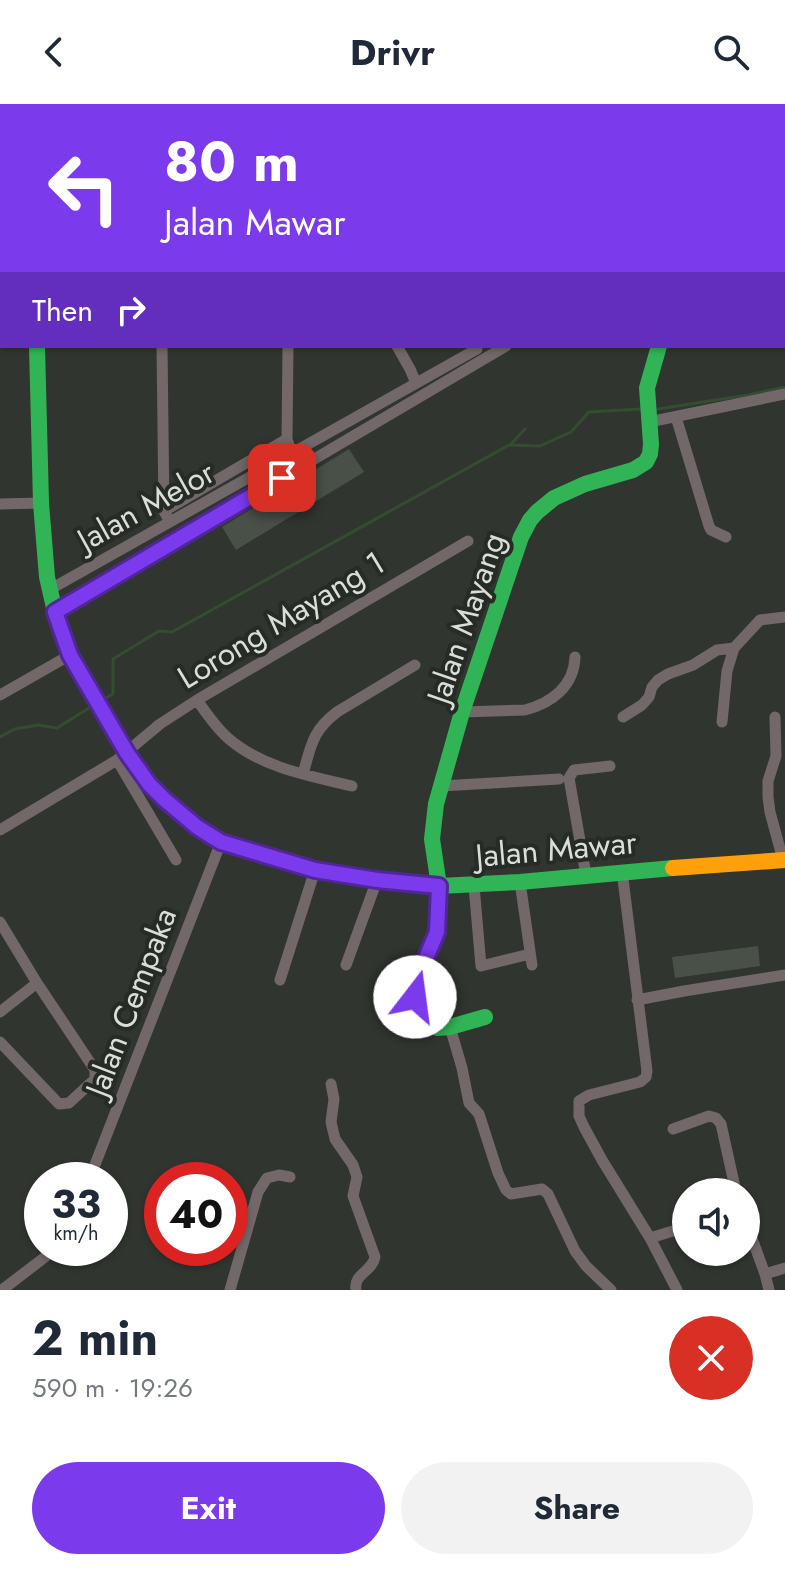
<!DOCTYPE html>
<html lang="en">
<head>
<meta charset="utf-8">
<style>
	body { margin:0; font-family:Jost,sans-serif; background:#f2f2f3; color:#1f2937; height:100vh; display:flex; flex-direction:column; font-size:30px; white-space:nowrap }
	* { box-sizing:border-box; margin:0 }
	p { font-size:26px; color:#747a83 }
	.icon { flex:none; width:44px; height:44px; fill:none; stroke:currentColor; stroke-width:2; stroke-linecap:round; stroke-linejoin:round }
	.map { position:relative; height:1186px; overflow:hidden }
	.sheet { display:flex; flex-direction:column; background:#fff; flex:1 }
	.sheet>* { flex:none }
	.guide { position:absolute; left:0px; top:0px; width:786px; height:244px; box-shadow:0 2px 6px #0004; background:#7c3aed; color:#fff; overflow:hidden }
	.fabs { position:absolute; left:672px; top:1074px; display:grid; gap:16px }
	.fabs a { display:grid; place-items:center; width:88px; height:88px; border-radius:50%; background:#fff; box-shadow:0 2px 6px #0004; font-size:40px }
	.speed { position:absolute; left:24px; top:1058px; display:flex; gap:16px; font-size:40px; font-weight:700; text-align:center }
	.speed>* { display:grid; place-content:center; width:104px; height:104px; border-radius:50%; background:#fff; box-shadow:0 2px 6px #0004; line-height:1 }
	.speed small { font-size:20px; font-weight:400 }
	.speed .limit { border:12px solid #d22; background:#fff; color:#111 }
	.pin { position:absolute; display:grid; place-items:center; width:68px; height:68px; color:#fff; margin:-34px; border-radius:16px; box-shadow:0 4px 12px #0006 }
	.me { position:absolute; width:88px; margin:-44px; rotate:15deg; stroke-linejoin:round; filter:drop-shadow(0 0 6px #0008) }
	.turn { display:flex; align-items:center; gap:28px; height:168px; padding:0 32px; font-size:36px }
	.turn .icon { width:104px; height:104px; stroke-width:2.5 }
	.turn b { display:block; font-size:56px; line-height:68px }
	.then { display:flex; align-items:center; height:76px; padding:0 32px; background:#0003; gap:16px; font-size:30px }
	.round { display:grid; place-items:center; flex:none; width:84px; height:84px; border-radius:42px; background:#f2f2f3 }
	.headline { display:flex; align-items:center; justify-content:space-between; height:136px; padding:0 32px }
	h1 { font-size:48px; font-weight:700; line-height:60px }
	.button { display:flex; gap:16px; margin-top:auto; padding:16px 32px }
	.button a { flex:1; height:92px; border-radius:48px; background:#7c3aed; color:#fff; font-size:32px; font-weight:700; line-height:92px; text-align:center }
	.button a+a { background:#f2f2f3; color:#1f2937 }
	header { display:flex; justify-content:space-between; align-items:center; height:104px; padding:0 32px; background:#fff; font-size:36px; font-weight:700 }
	.map>svg:first-child { display:block }
	.lines { fill:none; stroke-linecap:round; stroke-linejoin:round }
	.stream { stroke:#344d30; stroke-width:3 }
	.building { fill:#495048 }
	.street { stroke:#726869; stroke-width:11 }
	.fast { stroke:#30b455; stroke-width:16 }
	.slow { stroke:#ff9f0a; stroke-width:16 }
	.route-casing { stroke:#51269a; stroke-width:20 }
	.route { stroke:#7c3aed; stroke-width:14 }
	.labels { text-anchor:middle; dominant-baseline:central; stroke-width:8; stroke-linejoin:round; paint-order:stroke }
	.street-label { font-size:32px; fill:#dadeda; stroke:#262c25 }
</style>
</head>
<body>
<header><svg class="icon" aria-label="back" viewBox="0 0 24 24"><path d="M15 5l-7 7 7 7"/></svg>Drivr<svg class="icon" aria-label="search" viewBox="0 0 24 24"><circle cx="10" cy="10" r="6"/><path d="M15 15l6 6"/></svg></header>
<div class="map">
<svg width="785" height="1186" viewBox="0 0 785 1186">
	<rect width="100%" height="100%" fill="#313530"/>
	<g class="lines">
		<path class="stream" d="M658 305 748 291 785 283
			M511 340 525 325
			M104 595 113 590V555L159 527 172 528 509 341 540 342 571 328 589 308 641 305
			M0 633 15 625 38 621 57 624 89 604"/>
	</g>
	<path class="building" d="M349 345 364 368 236 446 222 423Z
		M758 842 760 862 675 874 672 853Z"/>
	<g class="lines">
		<path class="street" d="M10 0V2
			M617 2 630 0
			M0 75H2
			M0 160 2 159
			M0 180H2
			M162 242 164 407 170 418
			M288 242 287 335 289 341
			M397 242 410 265 416 279
			M676 313 709 422 711 426 726 433
			M649 318 785 290
			M0 400 41 399
			M164 407 287 335
			M49 486 477 245
			M55 508 506 242
			M0 591 70 551
			M197 596C206 609 216 624 229 635 263 664 310 672 352 682
			M462 608 525 606C552 599 574 582 575 553
			M623 613 642 601 649 593 652 583 658 576 668 570 693 561 717 546 734 544
			M775 613 776 652 768 677V693L770 708 783 756
			M722 618 727 567 734 544 760 516 785 513
			M117 656 176 756
			M303 670C311 642 312 627 337 608L415 561
			M441 682 559 675
			M0 726 117 656 160 620 197 596 468 437
			M622 767 647 967 646 973 640 978 589 991 579 997V1012L584 1023 602 1056 650 1134 677 1186
			M586 771 569 674 574 666 610 662
			M520 778 532 861
			M474 782 481 862 530 850
			M0 818 37 879 95 966V975L69 999 59 1000 0 938
			M346 861 377 776
			M280 876 315 766
			M637 896 684 887 785 871
			M0 908 37 879
			M450 923 462 964 469 999 479 1010 498 1069 506 1086 511 1090 542 1085 548 1090 575 1147 586 1162 611 1186
			M331 980 334 995 331 1018 335 1035 353 1061 357 1073 353 1092 375 1153C372 1168 353 1170 356 1186
			M673 1025 709 1012 716 1014 721 1020 736 1088
			M89 1076 221 738
			M746 1118 765 1170 785 1164
			M650 1134 686 1123
			M765 1170 769 1186
			M2 1186 45 1153 52 1144
			M230 1186 258 1088 267 1074 279 1071 290 1073"/>
		<path class="fast" d="M123 2 141 0
			M0 15H2
			M0 40H2
			M37 242 41 399 47 473 55 508 70 551 127 649 149 680 197 723 221 738 315 766 377 776 439 782 520 778 673 764
			M485 913 450 923 437 924 426 918 419 908 415 893 420 868 437 828 439 782 432 735 436 700 462 608 521 433 530 416 537 408 554 394 585 380 633 366 646 358 650 350 651 340 647 284 659 242"/>
		<path class="slow" d="M349 2 367 0
			M673 764 785 756"/>
	</g>
	<g class="lines">
		<defs>
			<path id="route" d="M282 374 55 508 70 551 127 649 149 680 164 695 197 723 221 738 315 766 377 776 439 782 437 828 420 868 415 893"/>
		</defs>
		<use href="#route" class="route-casing"/>
		<use href="#route" class="route"/>
	</g>
	<g class="labels">
		<g class="street-label">
			<text transform="translate(146 402) rotate(-29)">Jalan Melor</text>
			<text transform="translate(466 514) rotate(-71)">Jalan Mayang</text>
			<text transform="translate(281 516) rotate(-31)">Lorong Mayang 1</text>
			<text transform="translate(556 745) rotate(-5)">Jalan Mawar</text>
			<text transform="translate(131 898) rotate(-69)">Jalan Cempaka</text>
		</g>
	</g>
</svg>
<div class="fabs">
<a><svg class="icon" aria-label="sound" viewBox="0 0 24 24"><path d="M4 9h4l5-4v14l-5-4H4zM17 9q2 3 0 6"/></svg></a>
</div>
<div class="speed"><div>33<small>km/h</small></div><div class="limit">40</div></div>
<div class="pin" style="left:282px;top:374px;background:#d93025"><svg class="icon" aria-label="arrive" viewBox="0 0 24 24"><path d="M6 21V4h12l-3 4 3 4H6"/></svg></div>
<svg class="me" style="left:415px;top:893px" viewBox="-20 -20 40 40"><circle r="19" fill="#fff"/><path d="M0-13L10 11 0 6-10 11z" fill="#7c3aed"/></svg>
<div class="guide">
<div class="turn"><svg class="icon" aria-label="left" viewBox="0 0 24 24"><path d="M17 20v-9H6M10 6l-5 5 5 5"/></svg><div><b>80 m</b>Jalan Mawar</div></div>
<div class="then">Then<svg class="icon" aria-label="right" viewBox="0 0 24 24"><path d="M7 20v-9h11M14 6l5 5-5 5"/></svg></div>
</div>
</div>
<section class="sheet">
<div class="headline"><div><h1>2 min</h1><p>590 m · 19:26</p></div><a class="round" style="background:#d93025;color:#fff"><svg class="icon" aria-label="close" viewBox="0 0 24 24"><path d="M6 6l12 12M18 6L6 18"/></svg></a></div>
<div class="button"><a>Exit</a><a>Share</a></div>
</section>
</body>
</html>
